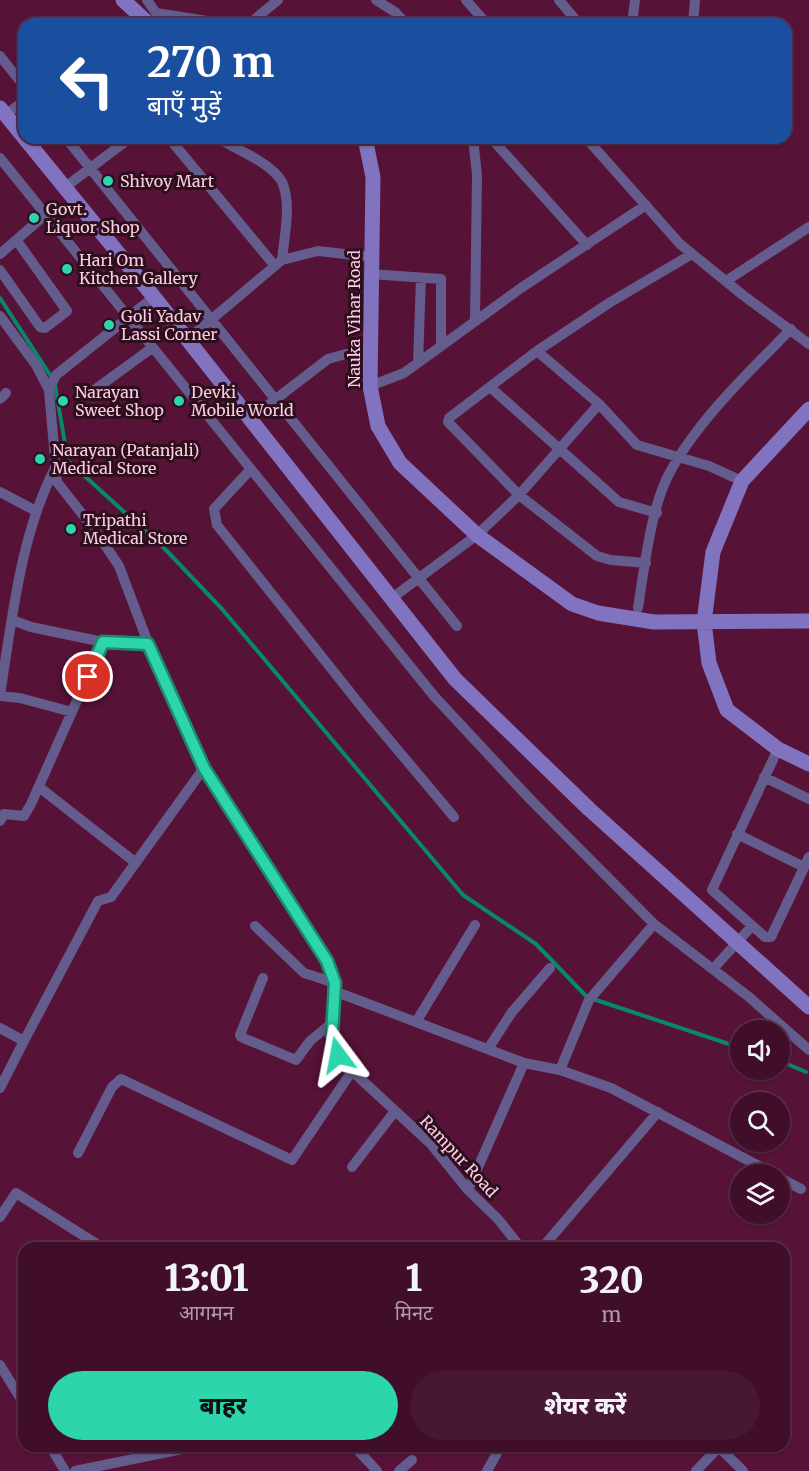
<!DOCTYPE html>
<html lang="hi">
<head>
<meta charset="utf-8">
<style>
	body { margin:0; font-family:Merriweather,"Noto Sans Devanagari",serif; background:#481732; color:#f1f3f6; height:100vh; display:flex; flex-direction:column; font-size:22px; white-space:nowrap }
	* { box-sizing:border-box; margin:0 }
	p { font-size:20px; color:#ae9ca8 }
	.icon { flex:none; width:33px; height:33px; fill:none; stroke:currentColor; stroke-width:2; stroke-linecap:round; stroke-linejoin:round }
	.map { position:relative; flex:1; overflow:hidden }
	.drawer { position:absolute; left:18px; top:1242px; width:772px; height:210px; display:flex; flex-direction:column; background:#410e2a; border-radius:18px; box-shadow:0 2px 4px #0004,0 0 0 2px #5a2e47 }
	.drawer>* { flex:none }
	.hud { position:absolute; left:18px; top:18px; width:774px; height:126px; border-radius:18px; box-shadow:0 2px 4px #0004,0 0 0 2px #5a2e47; background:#1a4fa0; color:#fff; overflow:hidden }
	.buttons { position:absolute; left:730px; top:1020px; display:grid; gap:12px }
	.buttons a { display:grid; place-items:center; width:60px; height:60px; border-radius:50%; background:#410e2a; box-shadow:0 2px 4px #0004,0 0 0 2px #5a2e47; font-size:30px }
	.pin { position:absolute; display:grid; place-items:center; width:51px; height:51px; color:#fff; margin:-26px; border:3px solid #fff; border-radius:50%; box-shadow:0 2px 6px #0007 }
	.me { position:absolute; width:66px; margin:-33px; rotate:347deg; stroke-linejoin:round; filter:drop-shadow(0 0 4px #0008) }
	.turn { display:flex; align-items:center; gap:21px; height:126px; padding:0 30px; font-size:27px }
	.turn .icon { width:78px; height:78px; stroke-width:2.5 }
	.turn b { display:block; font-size:42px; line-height:51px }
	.eta { display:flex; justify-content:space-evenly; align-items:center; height:102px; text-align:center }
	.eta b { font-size:36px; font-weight:800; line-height:42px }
	.cta { display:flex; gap:12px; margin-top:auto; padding:12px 30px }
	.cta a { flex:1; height:69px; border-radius:36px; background:#2cd5ab; color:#111; font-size:24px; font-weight:800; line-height:69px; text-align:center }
	.cta a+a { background:#481732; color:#f1f3f6 }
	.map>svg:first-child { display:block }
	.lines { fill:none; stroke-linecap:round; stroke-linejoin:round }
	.stream { stroke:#07886c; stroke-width:4 }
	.street { stroke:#645c8c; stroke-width:10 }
	.secondary { stroke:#8173bf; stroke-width:15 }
	.route-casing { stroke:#1d8a6f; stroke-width:15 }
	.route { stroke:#2cd5ab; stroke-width:10 }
	.poi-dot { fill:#2cd5ab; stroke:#2c0e1d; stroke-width:2 }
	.labels { text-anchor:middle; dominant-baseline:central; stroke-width:6; stroke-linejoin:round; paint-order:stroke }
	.poi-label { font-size:16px; fill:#facee0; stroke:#2c0e1d; text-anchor:start }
	.street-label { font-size:16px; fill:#facee0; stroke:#2c0e1d }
</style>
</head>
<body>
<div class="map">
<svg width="809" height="1471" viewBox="0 0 809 1471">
	<rect width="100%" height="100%" fill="#571238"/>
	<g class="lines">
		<path class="stream" d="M0 298 52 378
			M55 385 68 461 164 548 222 609 463 895 536 944 587 997 741 1048
			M780 1061 806 1072"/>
		<path class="street" d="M147 0 156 13 226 24
			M376 0 395 12 406 24
			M466 0 487 24
			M559 0 579 24
			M127 24 138 15
			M249 24 278 0
			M632 24 635 0
			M693 24 695 0
			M0 56 24 86
			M5 115 24 101
			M66 138 457 626
			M169 138 275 266
			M217 138C235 148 273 164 282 182 292 203 284 238 282 260
			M473 138 477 175 475 321
			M491 138 587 245
			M586 138 680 244 744 296 809 344
			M0 158 434 696 528 797 654 924 749 997 809 1050
			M64 188 130 138
			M0 254 45 215
			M692 254 609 303 537 351 599 404 637 445 709 466 742 481
			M0 270 40 327 45 328 67 311 17 241
			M370 274 441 279V346
			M726 281 809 227
			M154 297 56 375 49 390 57 482 97 533 119 566 153 656 204 768 327 961 335 983 331 1034 338 1055 352 1071 431 1144 468 1190 498 1219 521 1248
			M0 316 36 365 49 390
			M187 340 282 260 318 251 371 257
			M537 351 449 418 448 422 519 495 597 556 611 560 646 563
			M418 363 421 278
			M370 386 404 373 521 288 646 205
			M490 387 619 502 657 513
			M86 396 152 348
			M0 399 6 393
			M250 419 328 359 346 354 371 357
			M250 470 214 509 217 525 365 711 454 817
			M0 492 36 511
			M392 598 477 535 519 495 599 404
			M638 608C644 570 651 507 669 474 697 421 749 372 791 329
			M12 620 31 627 103 642
			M0 695C12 620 20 536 55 468
			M0 696 20 698 72 712
			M778 749 712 890 765 937H771L809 857
			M764 777 809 799
			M39 787 136 863
			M0 821 4 814 24 816 31 804 103 642 148 644
			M737 834 804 867
			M255 926 304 973 335 983
			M713 969 752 926
			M263 978 240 1035 241 1037 296 1060 310 1041 332 1023
			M334 991 524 1063 560 1070 611 1088 774 1174
			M416 1022 475 925
			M0 1028 24 1041 0 1088
			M24 1041 98 901 111 897 204 768
			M488 1049 512 1012 550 968
			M560 1070 589 1000 654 924
			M78 1153 112 1087 121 1079 292 1160 352 1071
			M352 1167 395 1111
			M780 1178 801 1189
			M468 1190 524 1063
			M0 1217 16 1193 103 1248
			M542 1248 658 1112
			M0 1365 24 1404
			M50 1446 65 1471
			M354 1446 377 1471
			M718 1446 743 1471
			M75 1471 197 1446
			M399 1471 412 1460
			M487 1471 501 1446
			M696 1471 719 1447"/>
		<path class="secondary" d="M123 0 149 24
			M0 108 154 297 455 679 589 809 809 1007
			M365 138 373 177 370 386 378 426 400 463 477 535 572 604 598 613 654 622 809 621
			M809 409 742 481 713 552 704 622 709 663 727 710 778 749 809 764"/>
	</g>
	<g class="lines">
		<defs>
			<path id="route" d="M88 677 103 642 148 644 204 768 327 961 335 983 332 1034 338 1055"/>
		</defs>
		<use href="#route" class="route-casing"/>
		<use href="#route" class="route"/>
	</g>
	<g class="poi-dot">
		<circle cx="108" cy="181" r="6"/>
		<circle cx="34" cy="218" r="6"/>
		<circle cx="67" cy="269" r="6"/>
		<circle cx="109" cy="325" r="6"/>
		<circle cx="63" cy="401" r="6"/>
		<circle cx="179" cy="401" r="6"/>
		<circle cx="40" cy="459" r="6"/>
		<circle cx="71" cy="529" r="6"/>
	</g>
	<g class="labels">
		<g class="poi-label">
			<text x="120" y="181">Shivoy Mart</text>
			<text x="46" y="209">Govt.<tspan x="46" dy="18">Liquor Shop</tspan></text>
			<text x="79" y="260">Hari Om<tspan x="79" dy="18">Kitchen Gallery</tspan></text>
			<text x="121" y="316">Goli Yadav<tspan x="121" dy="18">Lassi Corner</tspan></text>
			<text x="75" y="392">Narayan<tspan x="75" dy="18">Sweet Shop</tspan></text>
			<text x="191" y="392">Devki<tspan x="191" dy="18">Mobile World</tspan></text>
			<text x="52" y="450">Narayan (Patanjali)<tspan x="52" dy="18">Medical Store</tspan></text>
			<text x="83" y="520">Tripathi<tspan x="83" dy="18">Medical Store</tspan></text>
		</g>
		<g class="street-label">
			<text transform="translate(354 319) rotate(-90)">Nauka Vihar Road</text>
			<text transform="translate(459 1156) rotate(47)">Rampur Road</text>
		</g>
	</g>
</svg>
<div class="buttons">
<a><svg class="icon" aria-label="sound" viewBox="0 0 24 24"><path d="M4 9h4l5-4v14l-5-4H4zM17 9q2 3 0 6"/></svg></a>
<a><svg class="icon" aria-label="search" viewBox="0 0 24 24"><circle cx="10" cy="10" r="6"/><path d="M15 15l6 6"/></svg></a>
<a><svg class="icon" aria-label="layers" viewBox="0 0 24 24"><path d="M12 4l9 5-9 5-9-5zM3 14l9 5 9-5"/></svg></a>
</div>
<div class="pin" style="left:88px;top:677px;background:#d93025"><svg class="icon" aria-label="arrive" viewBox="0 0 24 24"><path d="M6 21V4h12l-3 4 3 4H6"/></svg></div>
<svg class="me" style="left:338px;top:1055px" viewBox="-20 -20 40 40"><path d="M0-17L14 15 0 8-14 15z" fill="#2cd5ab" stroke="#fff" stroke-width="4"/></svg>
<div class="hud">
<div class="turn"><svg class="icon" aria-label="left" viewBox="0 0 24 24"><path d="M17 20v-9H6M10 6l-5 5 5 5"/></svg><div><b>270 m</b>बाएँ मुड़ें</div></div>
</div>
<section class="drawer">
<div class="eta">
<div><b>13:01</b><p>आगमन</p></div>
<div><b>1</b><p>मिनट</p></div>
<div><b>320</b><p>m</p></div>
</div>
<div class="cta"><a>बाहर</a><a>शेयर करें</a></div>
</section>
</div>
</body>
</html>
